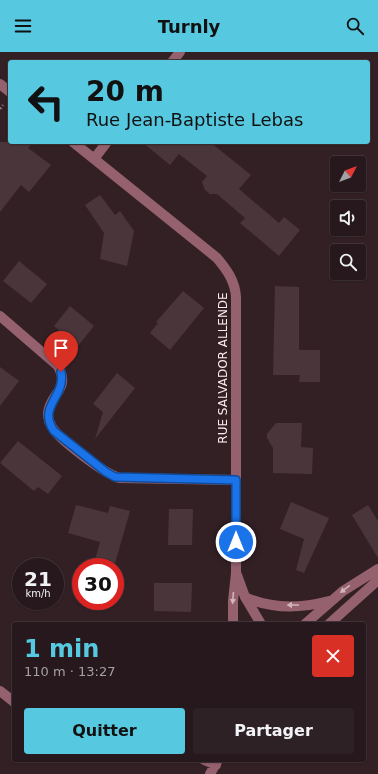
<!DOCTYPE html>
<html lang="fr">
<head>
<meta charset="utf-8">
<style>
	body { margin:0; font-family:"DejaVu Sans",sans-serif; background:#2e2125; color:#f1f3f6; height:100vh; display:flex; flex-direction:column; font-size:15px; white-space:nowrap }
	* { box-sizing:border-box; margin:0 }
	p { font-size:13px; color:#a4a0a3 }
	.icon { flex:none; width:22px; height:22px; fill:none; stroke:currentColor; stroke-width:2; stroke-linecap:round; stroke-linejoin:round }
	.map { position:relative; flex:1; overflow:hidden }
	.sheet { position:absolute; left:12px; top:570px; width:354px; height:140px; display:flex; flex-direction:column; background:#26181c; border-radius:4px; box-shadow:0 1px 3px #0004,0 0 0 1px #42373b }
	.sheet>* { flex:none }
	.hud { position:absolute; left:8px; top:8px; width:362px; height:84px; border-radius:4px; box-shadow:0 1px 3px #0004,0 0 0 1px #42373b; background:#56c9e0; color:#111; overflow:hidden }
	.needle { width:26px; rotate:48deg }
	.fabs { position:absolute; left:330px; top:104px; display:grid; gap:8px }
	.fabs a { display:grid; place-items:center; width:36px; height:36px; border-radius:4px; background:#26181c; box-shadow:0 1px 3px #0004,0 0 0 1px #42373b; font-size:20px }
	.speed { position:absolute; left:12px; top:506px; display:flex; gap:8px; font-size:20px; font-weight:700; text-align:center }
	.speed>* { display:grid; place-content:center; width:52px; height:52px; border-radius:50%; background:#26181c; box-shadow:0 1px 3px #0004,0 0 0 1px #42373b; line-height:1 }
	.speed small { font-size:10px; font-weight:400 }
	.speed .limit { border:6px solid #d22; background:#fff; color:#111 }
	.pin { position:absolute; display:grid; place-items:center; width:34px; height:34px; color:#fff; margin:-41px -17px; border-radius:50% 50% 50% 0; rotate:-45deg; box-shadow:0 0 4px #0007 }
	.pin .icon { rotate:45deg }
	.me { position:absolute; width:44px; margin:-22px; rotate:0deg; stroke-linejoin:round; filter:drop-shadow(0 0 3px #0008) }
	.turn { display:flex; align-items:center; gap:14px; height:84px; padding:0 12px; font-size:18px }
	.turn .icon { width:52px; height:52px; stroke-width:2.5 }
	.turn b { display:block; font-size:28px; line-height:34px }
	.round { display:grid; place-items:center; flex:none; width:42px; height:42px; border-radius:4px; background:#2e2125 }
	.overview { display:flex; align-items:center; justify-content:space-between; height:68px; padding:0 12px }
	h1 { font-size:24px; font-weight:600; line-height:30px; color:#56c9e0 }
	.button { display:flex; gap:8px; margin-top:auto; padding:8px 12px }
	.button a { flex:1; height:46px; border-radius:4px; background:#56c9e0; color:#111; font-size:16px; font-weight:600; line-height:46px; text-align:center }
	.button a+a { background:#2e2125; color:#f1f3f6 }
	header { display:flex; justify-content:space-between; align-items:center; height:52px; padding:0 12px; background:#56c9e0; color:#111; font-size:18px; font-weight:600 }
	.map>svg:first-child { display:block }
	.building { fill:#4a353a }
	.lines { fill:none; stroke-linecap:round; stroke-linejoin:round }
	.path { stroke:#87777b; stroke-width:2.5; stroke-dasharray:2 2; stroke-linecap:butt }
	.minor { stroke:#95616f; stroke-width:10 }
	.oneway { fill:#d2b5bc }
	.route-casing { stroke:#114b97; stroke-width:10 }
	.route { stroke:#1a73e8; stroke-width:7 }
	.labels { text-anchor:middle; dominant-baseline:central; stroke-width:4; stroke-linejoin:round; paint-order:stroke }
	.street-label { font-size:12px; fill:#faedf0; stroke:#332025 }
</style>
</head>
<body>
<header><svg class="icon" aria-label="menu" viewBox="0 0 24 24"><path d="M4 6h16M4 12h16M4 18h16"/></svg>Turnly<svg class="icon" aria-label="search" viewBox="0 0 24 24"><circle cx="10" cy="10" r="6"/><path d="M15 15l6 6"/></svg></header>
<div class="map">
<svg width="378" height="722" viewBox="0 0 378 722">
	<rect width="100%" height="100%" fill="#332025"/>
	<path class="building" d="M0 90H33L28 96 51 113 29 140 21 133 0 160Z
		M142 90H210L251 123 239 137 279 171 284 165 300 178 279 204 240 171 245 166 217 142H210L205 138 202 130 207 124 179 102 170 113Z
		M100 143 115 163 120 159 134 179 127 214 100 207 104 181 85 153Z
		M19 209 47 232 31 251 3 229Z
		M275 234 299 235V298H320V330H299L300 323H273Z
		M183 239 204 256 170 298 150 281 158 271 156 270Z
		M70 254 94 274 78 294 54 274Z
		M0 315 19 329 0 354Z
		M117 321 135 336 95 387 103 360 93 352Z
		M276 371H302L301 395 313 396 312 422 273 421V396L267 386V382Z
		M18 389 62 424 48 442 38 435 34 439 0 411Z
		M291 450 329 466 304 521 296 518 304 487 280 477Z
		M76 453 108 461 110 454 130 459 114 515H104L94 512 100 490 68 481Z
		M368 453 378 469V506L352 463Z
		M169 457H193L192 493H168Z
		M154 531H192L191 560 154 559Z"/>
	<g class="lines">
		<path class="path" d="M0 57 3 53"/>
		<path class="minor" d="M172 10 180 0
			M0 32 10 40
			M73 90 217 206C227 218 235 229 236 245V521L233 549V572
			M94 107 107 90
			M0 264 58 314C71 338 50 341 48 361 48 367 50 373 54 378 63 390 106 423 120 426L236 428
			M237 523 245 545 261 572
			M245 545C271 557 302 556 329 549
			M305 572 343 539 378 517
			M329 572 378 528
			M0 639 14 650
			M204 708 216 713
			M210 722 218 708"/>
	</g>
	<defs><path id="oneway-solid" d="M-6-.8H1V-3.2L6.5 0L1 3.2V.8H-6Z"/></defs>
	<g class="oneway">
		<use href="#oneway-solid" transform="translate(345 537) rotate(143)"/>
		<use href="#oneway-solid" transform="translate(233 546) rotate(94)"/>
		<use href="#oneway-solid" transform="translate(293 553) rotate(-180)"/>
	</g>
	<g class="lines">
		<defs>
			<path id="route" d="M61 320C66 345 37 354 54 379L106 420 115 425 236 428V490"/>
		</defs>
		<use href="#route" class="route-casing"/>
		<use href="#route" class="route"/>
	</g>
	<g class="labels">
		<g class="street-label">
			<text transform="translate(223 316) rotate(-90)">RUE SALVADOR ALLENDE</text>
		</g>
	</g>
</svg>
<div class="fabs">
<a><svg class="needle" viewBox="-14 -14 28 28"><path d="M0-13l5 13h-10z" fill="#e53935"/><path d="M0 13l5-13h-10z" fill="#a4a0a3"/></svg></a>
<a><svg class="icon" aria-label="sound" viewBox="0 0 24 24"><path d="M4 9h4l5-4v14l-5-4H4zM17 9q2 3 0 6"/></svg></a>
<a><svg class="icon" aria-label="search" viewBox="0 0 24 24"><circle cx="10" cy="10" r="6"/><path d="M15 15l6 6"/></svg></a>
</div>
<div class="speed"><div>21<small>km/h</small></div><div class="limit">30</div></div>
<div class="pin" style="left:61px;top:320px;background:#d93025"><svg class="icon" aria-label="arrive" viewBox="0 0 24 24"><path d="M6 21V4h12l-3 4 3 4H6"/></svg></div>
<svg class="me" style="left:236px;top:490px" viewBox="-20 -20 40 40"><circle r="17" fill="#1a73e8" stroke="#fff" stroke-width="3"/><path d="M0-11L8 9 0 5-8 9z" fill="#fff"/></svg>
<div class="hud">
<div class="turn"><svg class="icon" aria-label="left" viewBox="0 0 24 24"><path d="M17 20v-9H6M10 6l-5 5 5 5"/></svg><div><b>20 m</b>Rue Jean-Baptiste Lebas</div></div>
</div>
<section class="sheet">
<div class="overview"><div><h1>1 min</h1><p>110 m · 13:27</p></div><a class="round" style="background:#d93025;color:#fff"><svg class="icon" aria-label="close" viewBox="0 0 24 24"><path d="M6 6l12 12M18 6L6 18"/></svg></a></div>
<div class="button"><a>Quitter</a><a>Partager</a></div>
</section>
</div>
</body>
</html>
